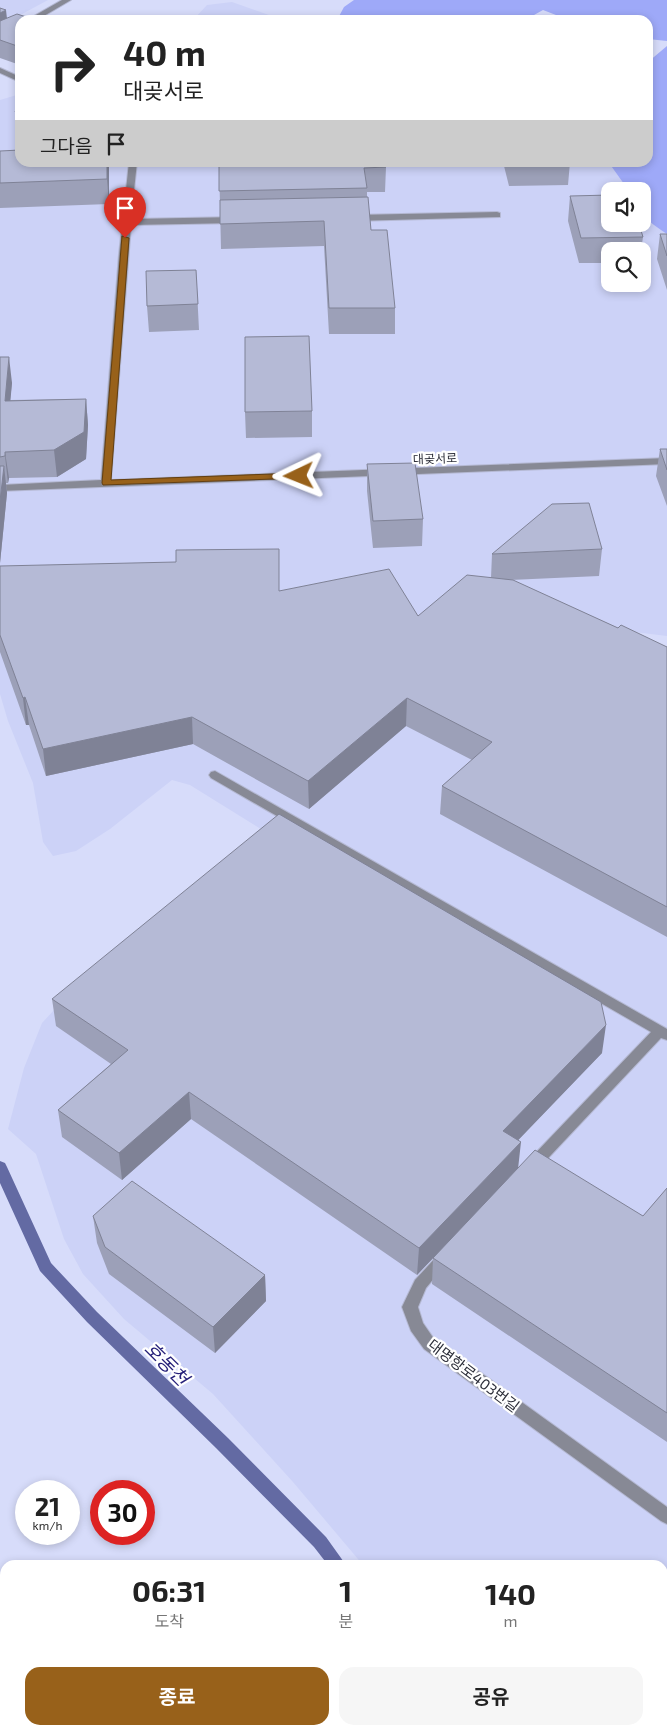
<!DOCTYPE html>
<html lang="ko">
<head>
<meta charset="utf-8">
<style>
	body { margin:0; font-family:"Exo 2","Noto Sans KR",sans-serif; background:#f6f6f6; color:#222; height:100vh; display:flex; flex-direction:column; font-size:19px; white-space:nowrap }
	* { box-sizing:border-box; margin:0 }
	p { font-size:16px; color:#767676 }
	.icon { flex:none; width:28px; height:28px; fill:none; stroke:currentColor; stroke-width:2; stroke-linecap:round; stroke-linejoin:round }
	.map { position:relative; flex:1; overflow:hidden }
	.side { position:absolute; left:0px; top:1560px; width:668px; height:175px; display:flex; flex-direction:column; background:#fff; border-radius:15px 15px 0 0; box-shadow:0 2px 8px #0003 }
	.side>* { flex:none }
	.top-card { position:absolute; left:15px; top:15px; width:638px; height:152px; border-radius:15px; box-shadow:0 2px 8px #0003; background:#fff; color:#222; overflow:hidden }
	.tools { position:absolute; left:601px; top:182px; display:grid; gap:10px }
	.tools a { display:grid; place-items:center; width:50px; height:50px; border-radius:10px; background:#fff; box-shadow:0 2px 8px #0003; font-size:25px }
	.speed { position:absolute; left:15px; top:1480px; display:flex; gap:10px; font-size:25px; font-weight:700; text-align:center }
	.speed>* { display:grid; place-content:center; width:65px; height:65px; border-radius:50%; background:#fff; box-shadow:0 2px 8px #0003; line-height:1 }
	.speed small { font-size:12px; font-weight:400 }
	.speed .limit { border:8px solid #d22; background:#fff; color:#111 }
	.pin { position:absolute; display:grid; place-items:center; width:42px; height:42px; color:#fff; margin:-51px -21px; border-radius:50% 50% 50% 0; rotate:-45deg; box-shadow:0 0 5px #0007 }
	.pin .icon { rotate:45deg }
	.me { position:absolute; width:55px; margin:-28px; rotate:268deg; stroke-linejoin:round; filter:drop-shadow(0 0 4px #0008) }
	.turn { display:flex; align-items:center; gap:18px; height:105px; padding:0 25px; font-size:22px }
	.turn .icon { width:65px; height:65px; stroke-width:2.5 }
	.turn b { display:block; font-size:35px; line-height:42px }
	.then { display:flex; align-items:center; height:48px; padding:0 25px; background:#0003; gap:10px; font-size:19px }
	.eta { display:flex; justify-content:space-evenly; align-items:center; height:85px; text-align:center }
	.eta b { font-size:30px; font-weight:700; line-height:35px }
	.button { display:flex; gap:10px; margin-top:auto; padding:10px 25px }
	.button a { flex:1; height:58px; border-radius:15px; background:#98611a; color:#fff; font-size:20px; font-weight:700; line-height:58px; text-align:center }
	.button a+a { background:#f6f6f6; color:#222 }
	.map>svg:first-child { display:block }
	.built { fill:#ccd2f7; fill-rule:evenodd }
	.forest { fill:#9ea9f8 }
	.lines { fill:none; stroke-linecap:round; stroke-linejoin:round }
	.stream { fill:#636aa3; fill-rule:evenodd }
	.minor-casing { stroke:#b5b9d3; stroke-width:2 }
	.minor { fill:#878995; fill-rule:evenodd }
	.wall { fill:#9ca0b8 }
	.shaded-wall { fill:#7f8296 }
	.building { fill:#b5bad6; stroke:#7f8296 }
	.route { fill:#98611a; stroke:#633f11 }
	.labels { text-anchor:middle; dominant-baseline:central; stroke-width:4.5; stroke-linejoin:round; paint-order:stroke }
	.far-street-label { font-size:12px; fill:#2c2e39; stroke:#fff }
	.street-label { font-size:15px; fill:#2c2e39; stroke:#fff }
	.near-water-label { font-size:19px; font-style:italic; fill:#251f79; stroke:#fff }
</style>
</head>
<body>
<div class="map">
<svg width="667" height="1735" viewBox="0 0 667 1735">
	<rect width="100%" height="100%" fill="#d7dcfa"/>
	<path class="built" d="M0 0H48L0 26Z
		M232 2 283 20H193L207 5Z
		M20 94V162L609 163 629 191H610V224H642L643 213 651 223 667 234V636L626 631 667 666V1735H492L488 1730H662V1565H363L293 1482 213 1394 124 1319 83 1274 64 1239 36 1154 8 1129 24 1068 42 1023 67 996 269 834 190 785 172 780 110 829 76 851 53 856 43 842 33 783 8 721 0 694V100ZM610 251H642V284H610Z"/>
	<path class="forest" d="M354 0H667V41L648 39V20H569L543 10 525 20H337L344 7Z
		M667 46V234C644 218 642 219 642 191H629L609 163 648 162V62Z"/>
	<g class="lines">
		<path class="stream" d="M0 1161 5 1163 7 1167 51 1263 97 1312 228 1438 326 1537 346 1565H328L314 1547 216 1448 87 1322 40 1271 0 1183Z
			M455 1730H475L477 1735H457Z"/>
		<defs>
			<path id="minor" d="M62 0H71L37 20H27Z
				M0 68 20 77V82L0 73Z
				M129 162H137L131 219 237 217 241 220 237 223 131 225 111 480 667 458V464L0 491V485L101 480 119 254Z
				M497 212 500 213V217L354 221 350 218 354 215Z
				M215 771 667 1029V1040L661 1038 536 1171 531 1173 526 1171 524 1167 526 1163 651 1032 211 778 209 775 211 772Z
				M443 1253 448 1255 450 1259 426 1288 418 1307 423 1323 434 1339 667 1507V1524L661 1521 424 1349 411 1331 402 1307 415 1280 438 1255Z"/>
		</defs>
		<use href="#minor" class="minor-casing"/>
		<use href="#minor" class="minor"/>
	</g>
	<path class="wall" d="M0 8 7 18 20 20V65L0 58Z
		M20 110V139L18 135 15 111Z
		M0 151 109 162V204L0 208Z
		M219 162 386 167 385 192H367V197L371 230 395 308V334H329L324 246 221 249Z
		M503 162H570L568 185 509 186Z
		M570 196 643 237 641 251H610V263H579L568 221Z
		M660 234H667V290L657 259Z
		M196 270 199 330 149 332 147 306Z
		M0 357 12 383 10 400 86 399 88 425 86 459 57 477 9 478 8 483H6L7 493 0 563Z
		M312 411V437L246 438 245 412Z
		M660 449H667V506L656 476Z
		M367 464 423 519 422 546 373 548 367 491Z
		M602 549 599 576 510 580 618 628 667 647V937L440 814 442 786 472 760 406 726 309 809 193 744 46 776 29 725H26L0 652V566L280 591 418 616 491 578 492 554Z
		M52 999 602 1053 518 1140V1168L643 1216 667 1188V1442L432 1284 433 1258 417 1275 191 1119 122 1180 62 1137 58 1110 111 1064 56 1026Z
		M93 1216 265 1275 266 1301 215 1353 109 1274 97 1243Z"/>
	<path class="shaded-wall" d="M6 10 8 28 0 32V13Z
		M107 162H109V204L107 179Z
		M9 357 12 383 8 427 5 401Z
		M86 399 88 425 86 459 57 477 54 450Z
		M5 452 9 478 8 483 5 456Z
		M4 466 7 493 0 563V501Z
		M25 697 29 725H26L23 698Z
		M407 698 406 726 309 809 308 781Z
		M192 717 193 744 46 776 43 749Z
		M606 1025 602 1053 501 1158 503 1131Z
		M189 1092 191 1119 122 1180 119 1153Z
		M521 1142 518 1169 417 1275 419 1248Z
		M265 1275 266 1301 215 1353 213 1327Z"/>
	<path class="building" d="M0 8 6 10 0 13Z
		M17 14 36 20H20V47L0 40V21Z
		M20 110V121L15 111Z
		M20 150V162H107V179L0 183V151Z
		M219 162H385L386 167 364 168 367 188 219 191Z
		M610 195V224H639L643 237 581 238 570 196Z
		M368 197 371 230H387L395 308H329L324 221 220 224V200Z
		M660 234H667V256Z
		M196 270 198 304 147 306 146 271Z
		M309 336 312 411 245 412V337Z
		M0 357H9L5 401 86 399 84 432 54 450 5 452V456L0 457Z
		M660 449H667V470Z
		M415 463 423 519 373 521 367 464Z
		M0 466H4L0 501Z
		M589 503 602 549 492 554 552 504Z
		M279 549V591L389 569 418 616 467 575 513 580 618 628 621 625 667 647V907L442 786 492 742 407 698 308 781 192 717 43 749 25 697 23 698 0 635V566L176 562V550Z
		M279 814 601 1002 606 1025 503 1131 521 1142 419 1248 189 1092 119 1153 58 1110 128 1050 52 999Z
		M535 1150 643 1216 667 1188V1413L433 1258Z
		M132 1181 265 1275 213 1327 105 1247 93 1216Z"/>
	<path class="route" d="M122 236 129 238 111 480 299 473 302 474V478L103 485 102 483Z"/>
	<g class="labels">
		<g class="far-street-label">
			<text transform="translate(435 458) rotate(-2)">대곶서로</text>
		</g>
		<g class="street-label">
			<text transform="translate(474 1375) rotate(37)">대명항로403번길</text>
		</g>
		<g class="near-water-label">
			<text transform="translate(167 1363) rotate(45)">호동천</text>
		</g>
	</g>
</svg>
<div class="tools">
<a><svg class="icon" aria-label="sound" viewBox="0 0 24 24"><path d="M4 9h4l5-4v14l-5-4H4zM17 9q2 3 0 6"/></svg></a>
<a><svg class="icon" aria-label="search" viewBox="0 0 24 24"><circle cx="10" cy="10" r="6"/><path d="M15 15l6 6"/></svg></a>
</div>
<div class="speed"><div>21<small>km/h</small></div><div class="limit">30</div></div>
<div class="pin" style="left:125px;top:238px;background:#d93025"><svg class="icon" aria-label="arrive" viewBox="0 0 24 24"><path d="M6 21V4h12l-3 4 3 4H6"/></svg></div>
<svg class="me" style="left:299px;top:476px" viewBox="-20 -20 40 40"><path d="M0-17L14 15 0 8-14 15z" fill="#98611a" stroke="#fff" stroke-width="4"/></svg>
<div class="top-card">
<div class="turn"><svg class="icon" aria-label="right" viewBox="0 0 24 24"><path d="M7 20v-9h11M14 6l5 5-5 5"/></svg><div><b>40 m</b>대곶서로</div></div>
<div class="then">그다음<svg class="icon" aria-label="arrive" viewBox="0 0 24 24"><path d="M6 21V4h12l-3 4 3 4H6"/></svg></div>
</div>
<section class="side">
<div class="eta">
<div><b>06:31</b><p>도착</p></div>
<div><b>1</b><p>분</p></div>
<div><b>140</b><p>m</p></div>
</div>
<div class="button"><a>종료</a><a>공유</a></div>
</section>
</div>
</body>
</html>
